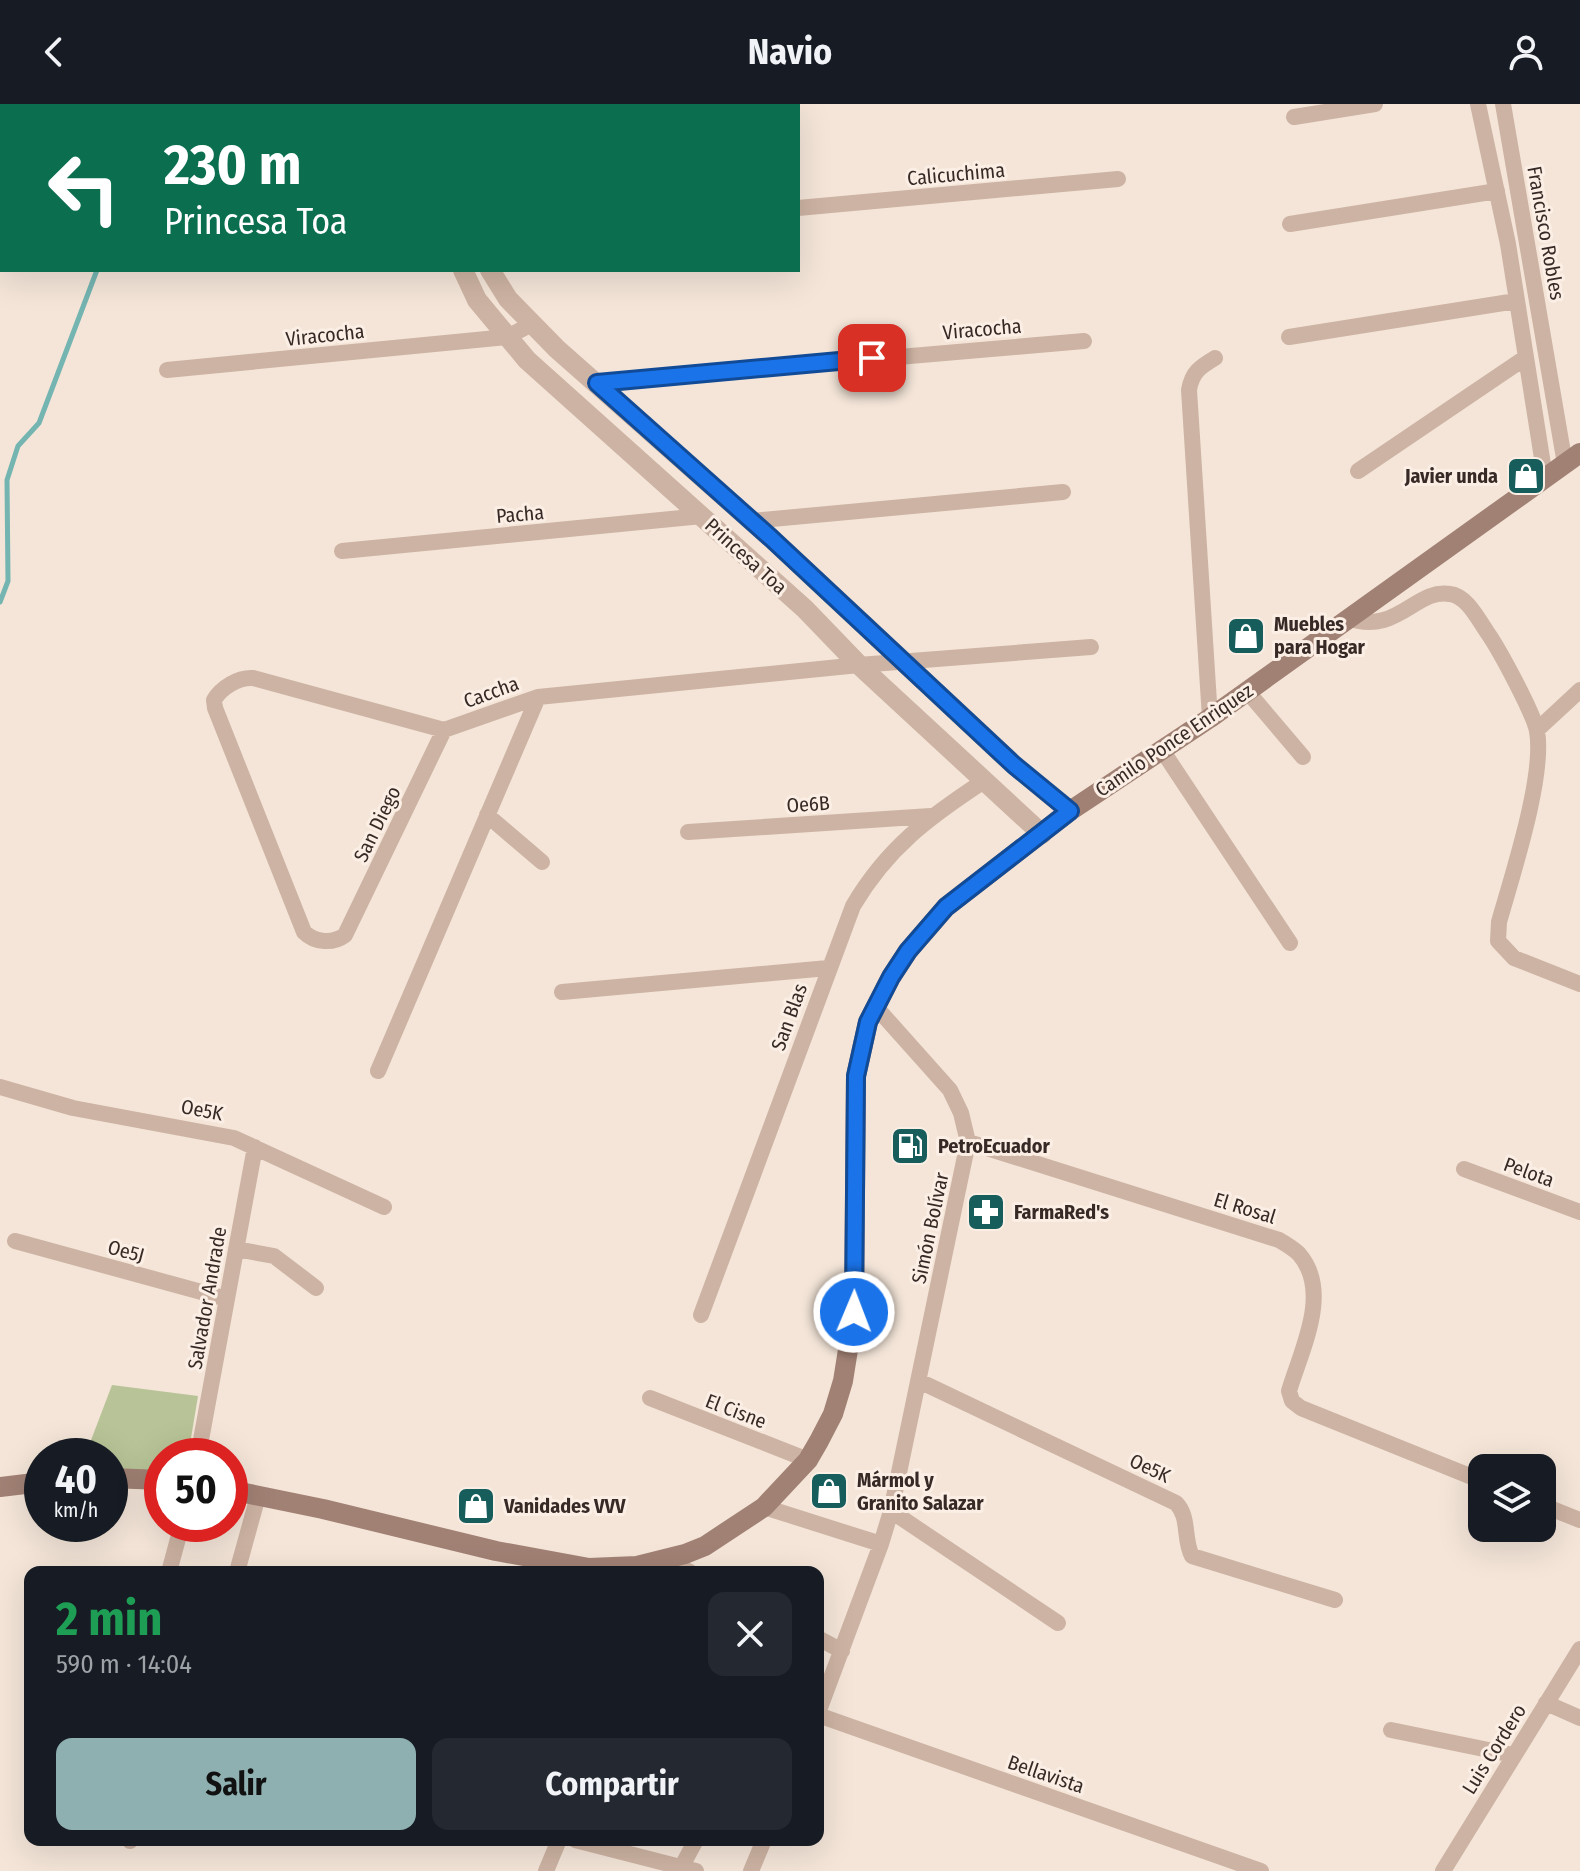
<!DOCTYPE html>
<html lang="es">
<head>
<meta charset="utf-8">
<style>
	body { margin:0; font-family:"Fira Sans Condensed",sans-serif; background:#242831; color:#f1f3f6; height:100vh; display:flex; flex-direction:column; font-size:30px; white-space:nowrap }
	* { box-sizing:border-box; margin:0 }
	p { font-size:26px; color:#9ea1a6 }
	.icon { flex:none; width:44px; height:44px; fill:none; stroke:currentColor; stroke-width:2; stroke-linecap:round; stroke-linejoin:round }
	.map { position:relative; flex:1; overflow:hidden }
	.panel { position:absolute; left:24px; top:1462px; width:800px; height:280px; display:flex; flex-direction:column; background:#171b24; border-radius:16px; box-shadow:0 8px 32px #0002 }
	.panel>* { flex:none }
	.hud { position:absolute; left:0px; top:0px; width:800px; height:168px; box-shadow:0 8px 32px #0002; background:#0b6e4f; color:#fff; overflow:hidden }
	.controls { position:absolute; left:1468px; top:1350px; display:grid; gap:16px }
	.controls a { display:grid; place-items:center; width:88px; height:88px; border-radius:16px; background:#171b24; box-shadow:0 8px 32px #0002; font-size:40px }
	.speed { position:absolute; left:24px; top:1334px; display:flex; gap:16px; font-size:40px; font-weight:700; text-align:center }
	.speed>* { display:grid; place-content:center; width:104px; height:104px; border-radius:50%; background:#171b24; box-shadow:0 8px 32px #0002; line-height:1 }
	.speed small { font-size:20px; font-weight:400 }
	.speed .limit { border:12px solid #d22; background:#fff; color:#111 }
	.pin { position:absolute; display:grid; place-items:center; width:68px; height:68px; color:#fff; margin:-34px; border-radius:16px; box-shadow:0 4px 12px #0006 }
	.me { position:absolute; width:88px; margin:-44px; rotate:1deg; stroke-linejoin:round; filter:drop-shadow(0 0 6px #0008) }
	.turn { display:flex; align-items:center; gap:28px; height:168px; padding:0 32px; font-size:36px }
	.turn .icon { width:104px; height:104px; stroke-width:2.5 }
	.turn b { display:block; font-size:56px; line-height:68px }
	.round { display:grid; place-items:center; flex:none; width:84px; height:84px; border-radius:16px; background:#242831 }
	.headline { display:flex; align-items:center; justify-content:space-between; height:136px; padding:0 32px }
	h1 { font-size:48px; font-weight:700; line-height:60px; color:#1e9e55 }
	.action { display:flex; gap:16px; margin-top:auto; padding:16px 32px }
	.action a { flex:1; height:92px; border-radius:16px; background:#8fb0b1; color:#111; font-size:32px; font-weight:700; line-height:92px; text-align:center }
	.action a+a { background:#242831; color:#f1f3f6 }
	header { display:flex; justify-content:space-between; align-items:center; height:104px; padding:0 32px; background:#171b24; font-size:36px; font-weight:700 }
	.map>svg:first-child { display:block }
	.green { fill:#b8c497 }
	.lines { fill:none; stroke-linecap:round; stroke-linejoin:round }
	.stream { stroke:#74b4b1; stroke-width:5 }
	.minor { stroke:#cdb3a3; stroke-width:16 }
	.tertiary { stroke:#cdb3a3; stroke-width:20 }
	.secondary { stroke:#a18174; stroke-width:20 }
	.route-casing { stroke:#114b97; stroke-width:20 }
	.route { stroke:#1a73e8; stroke-width:14 }
	.labels { text-anchor:middle; dominant-baseline:central; stroke-width:6; stroke-linejoin:round; paint-order:stroke }
	.street-label { font-size:20px; fill:#372a26; stroke:#fbefe5 }
	.poi-label { font-size:20px; font-weight:bold; fill:#372a26; stroke:#fbefe5; text-anchor:start }
</style>
</head>
<body>
<header><svg class="icon" aria-label="back" viewBox="0 0 24 24"><path d="M15 5l-7 7 7 7"/></svg>Navio<svg class="icon" aria-label="person" viewBox="0 0 24 24"><circle cx="12" cy="8" r="4"/><path d="M4 21q1-7 8-7t8 7"/></svg></header>
<div class="map">
<svg width="1580" height="1767" viewBox="0 0 1580 1767">
	<rect width="100%" height="100%" fill="#f4e5d8"/>
	<path class="green" d="M112 1281 198 1292 188 1352H162V1369L110 1365V1352H85Z"/>
	<g class="lines">
		<path class="stream" d="M171 2V0
			M0 498 8 477 7 376 18 342 39 319 97 166"/>
		<path class="minor" d="M1478 0 1508 140 1545 373
			M1503 0 1565 360
			M1294 13 1375 0
			M798 104 1118 75
			M1290 120 1497 87
			M1289 233 1516 197
			M167 266 507 233 532 220
			M597 279 1084 237
			M1358 367 1525 254
			M752 417 1063 388
			M342 447 702 412
			M1347 514C1398 532 1415 484 1450 490 1467 492 1478 515 1487 528 1499 545 1533 608 1537 627 1545 672 1512 772 1499 818L1498 837 1514 854 1580 880
			M1247 587 1303 653
			M1210 614 1189 286C1192 268 1200 263 1215 254
			M444 626 345 831C333 840 315 839 304 828L215 604 214 596C221 584 238 573 253 574L444 626 538 593 859 561 1091 543
			M1537 626 1580 586
			M1162 646 1290 839
			M487 711 542 758
			M688 728 931 712
			M562 888 828 864
			M378 967 538 593
			M0 983 73 1004 234 1034 384 1103
			M968 1038 1279 1136C1286 1140 1294 1145 1299 1150 1332 1188 1301 1246 1289 1287L1292 1297 1301 1304 1482 1377
			M1464 1065 1580 1108
			M15 1137 227 1195
			M236 1145 274 1152 316 1184
			M701 1211 853 802C887 744 929 713 984 677
			M919 1277 1176 1399C1190 1413 1183 1435 1192 1452L1335 1496
			M650 1294 808 1356
			M198 1352 255 1043
			M1542 1401 1580 1416
			M764 1403 881 1440
			M891 1407 1058 1519
			M666 1456 690 1468
			M169 1468 182 1420
			M237 1468 258 1392
			M818 1534 842 1547
			M1546 1599 1580 1614
			M818 1609 881 1440 891 1407 968 1038 961 1009 950 986 875 902
			M818 1611 1261 1767
			M1391 1626 1513 1651
			M130 1736V1737
			M575 1736 696 1767
			M682 1762 696 1736
			M546 1767 559 1736
			M751 1767 764 1736
			M1443 1767 1580 1545"/>
		<path class="tertiary" d="M483 2 484 0
			M518 2 521 0
			M463 166 477 196 527 256 805 505 859 561 1042 730
			M490 166 508 195 557 245 771 434 1014 661 1070 707"/>
		<path class="secondary" d="M110 1374 162 1376
			M0 1383 42 1378
			M230 1386 323 1405 496 1447 589 1464 637 1462 685 1450 705 1442 764 1403 808 1356 819 1337 833 1310 843 1277 854 1208 856 972 868 918 891 873 908 847 946 803 1070 707 1210 614 1580 349"/>
	</g>
	<g class="lines">
		<defs>
			<path id="route" d="M854 1208 856 972 868 918 891 873 908 847 946 803 1070 707 1014 661 771 434 597 279 872 254"/>
		</defs>
		<use href="#route" class="route-casing"/>
		<use href="#route" class="route"/>
	</g>
	<defs>
		<symbol id="shop-square" viewBox="-11 -11 22 22"><rect x="-9" y="-9" width="18" height="18" rx="4" fill="#175d5c" stroke="#fbefe5"/><path d="M-5-2.5h2.3a2.7 3.5 0 0 1 5.4 0H5L5.5 6h-11ZM-1.5-2.5h3a1.5 2.3 0 0 0-3 0Z" fill="#fff"/></symbol>
		<symbol id="fuel-square" viewBox="-11 -11 22 22"><rect x="-9" y="-9" width="18" height="18" rx="4" fill="#175d5c" stroke="#fbefe5"/><path d="M-5.5-6h7V0h2V4h1.3V-2.5L3-4.5l.8-.8L6-3V5H2.5V1h-1V6h-7ZM-4.2-4.7v3.2H.2V-4.7Z" fill="#fff"/></symbol>
		<symbol id="pharmacy-square" viewBox="-11 -11 22 22"><rect x="-9" y="-9" width="18" height="18" rx="4" fill="#175d5c" stroke="#fbefe5"/><path d="M-2-6h4v4h4v4h-4v4h-4v-4h-4v-4h4Z" fill="#fff"/></symbol>
	</defs>
	<g fill-rule="evenodd">
		<use href="#shop-square" x="1504" y="350" width="44" height="44"/>
		<use href="#shop-square" x="1224" y="510" width="44" height="44"/>
		<use href="#fuel-square" x="888" y="1020" width="44" height="44"/>
		<use href="#pharmacy-square" x="964" y="1086" width="44" height="44"/>
		<use href="#shop-square" x="807" y="1365" width="44" height="44"/>
		<use href="#shop-square" x="454" y="1380" width="44" height="44"/>
	</g>
	<g class="labels">
		<g class="street-label">
			<text transform="translate(956 70) rotate(-5)">Calicuchima</text>
			<text transform="translate(1546 129) rotate(80)">Francisco Robles</text>
			<text transform="translate(982 225) rotate(-5)">Viracocha</text>
			<text transform="translate(325 231) rotate(-6)">Viracocha</text>
			<text transform="translate(520 410) rotate(-5)">Pacha</text>
			<text transform="translate(746 452) rotate(42)">Princesa Toa</text>
			<text transform="translate(491 588) rotate(-20)">Caccha</text>
			<text transform="translate(1174 636) rotate(-34)">Camilo Ponce Enrìquez</text>
			<text transform="translate(808 700) rotate(-4)">Oe6B</text>
			<text transform="translate(377 720) rotate(-64)">San Diego</text>
			<text transform="translate(789 913) rotate(-70)">San Blas</text>
			<text transform="translate(202 1006) rotate(11)">Oe5K</text>
			<text transform="translate(1529 1068) rotate(20)">Pelota</text>
			<text transform="translate(1245 1104) rotate(17)">El Rosal</text>
			<text transform="translate(930 1124) rotate(-78)">Simón Bolívar</text>
			<text transform="translate(126 1147) rotate(15)">Oe5J</text>
			<text transform="translate(207 1194) rotate(-80)">Salvador Andrade</text>
			<text transform="translate(736 1307) rotate(21)">El Cisne</text>
			<text transform="translate(1150 1364) rotate(25)">Oe5K</text>
			<text transform="translate(1494 1645) rotate(-58)">Luis Cordero</text>
			<text transform="translate(1046 1670) rotate(19)">Bellavista</text>
		</g>
		<g class="poi-label">
			<text x="1498" y="372" text-anchor="end">Javier unda</text>
			<text x="1274" y="520">Muebles<tspan x="1274" dy="23">para Hogar</tspan></text>
			<text x="938" y="1042">PetroEcuador</text>
			<text x="1014" y="1108">FarmaRed's</text>
			<text x="857" y="1376">Mármol y<tspan x="857" dy="23">Granito Salazar</tspan></text>
			<text x="504" y="1402">Vanidades VVV</text>
		</g>
	</g>
</svg>
<div class="controls">
<a><svg class="icon" aria-label="layers" viewBox="0 0 24 24"><path d="M12 4l9 5-9 5-9-5zM3 14l9 5 9-5"/></svg></a>
</div>
<div class="speed"><div>40<small>km/h</small></div><div class="limit">50</div></div>
<div class="pin" style="left:872px;top:254px;background:#d93025"><svg class="icon" aria-label="arrive" viewBox="0 0 24 24"><path d="M6 21V4h12l-3 4 3 4H6"/></svg></div>
<svg class="me" style="left:854px;top:1208px" viewBox="-20 -20 40 40"><circle r="17" fill="#1a73e8" stroke="#fff" stroke-width="3"/><path d="M0-11L8 9 0 5-8 9z" fill="#fff"/></svg>
<div class="hud">
<div class="turn"><svg class="icon" aria-label="left" viewBox="0 0 24 24"><path d="M17 20v-9H6M10 6l-5 5 5 5"/></svg><div><b>230 m</b>Princesa Toa</div></div>
</div>
<section class="panel">
<div class="headline"><div><h1>2 min</h1><p>590 m · 14:04</p></div><a class="round"><svg class="icon" aria-label="close" viewBox="0 0 24 24"><path d="M6 6l12 12M18 6L6 18"/></svg></a></div>
<div class="action"><a>Salir</a><a>Compartir</a></div>
</section>
</div>
</body>
</html>
